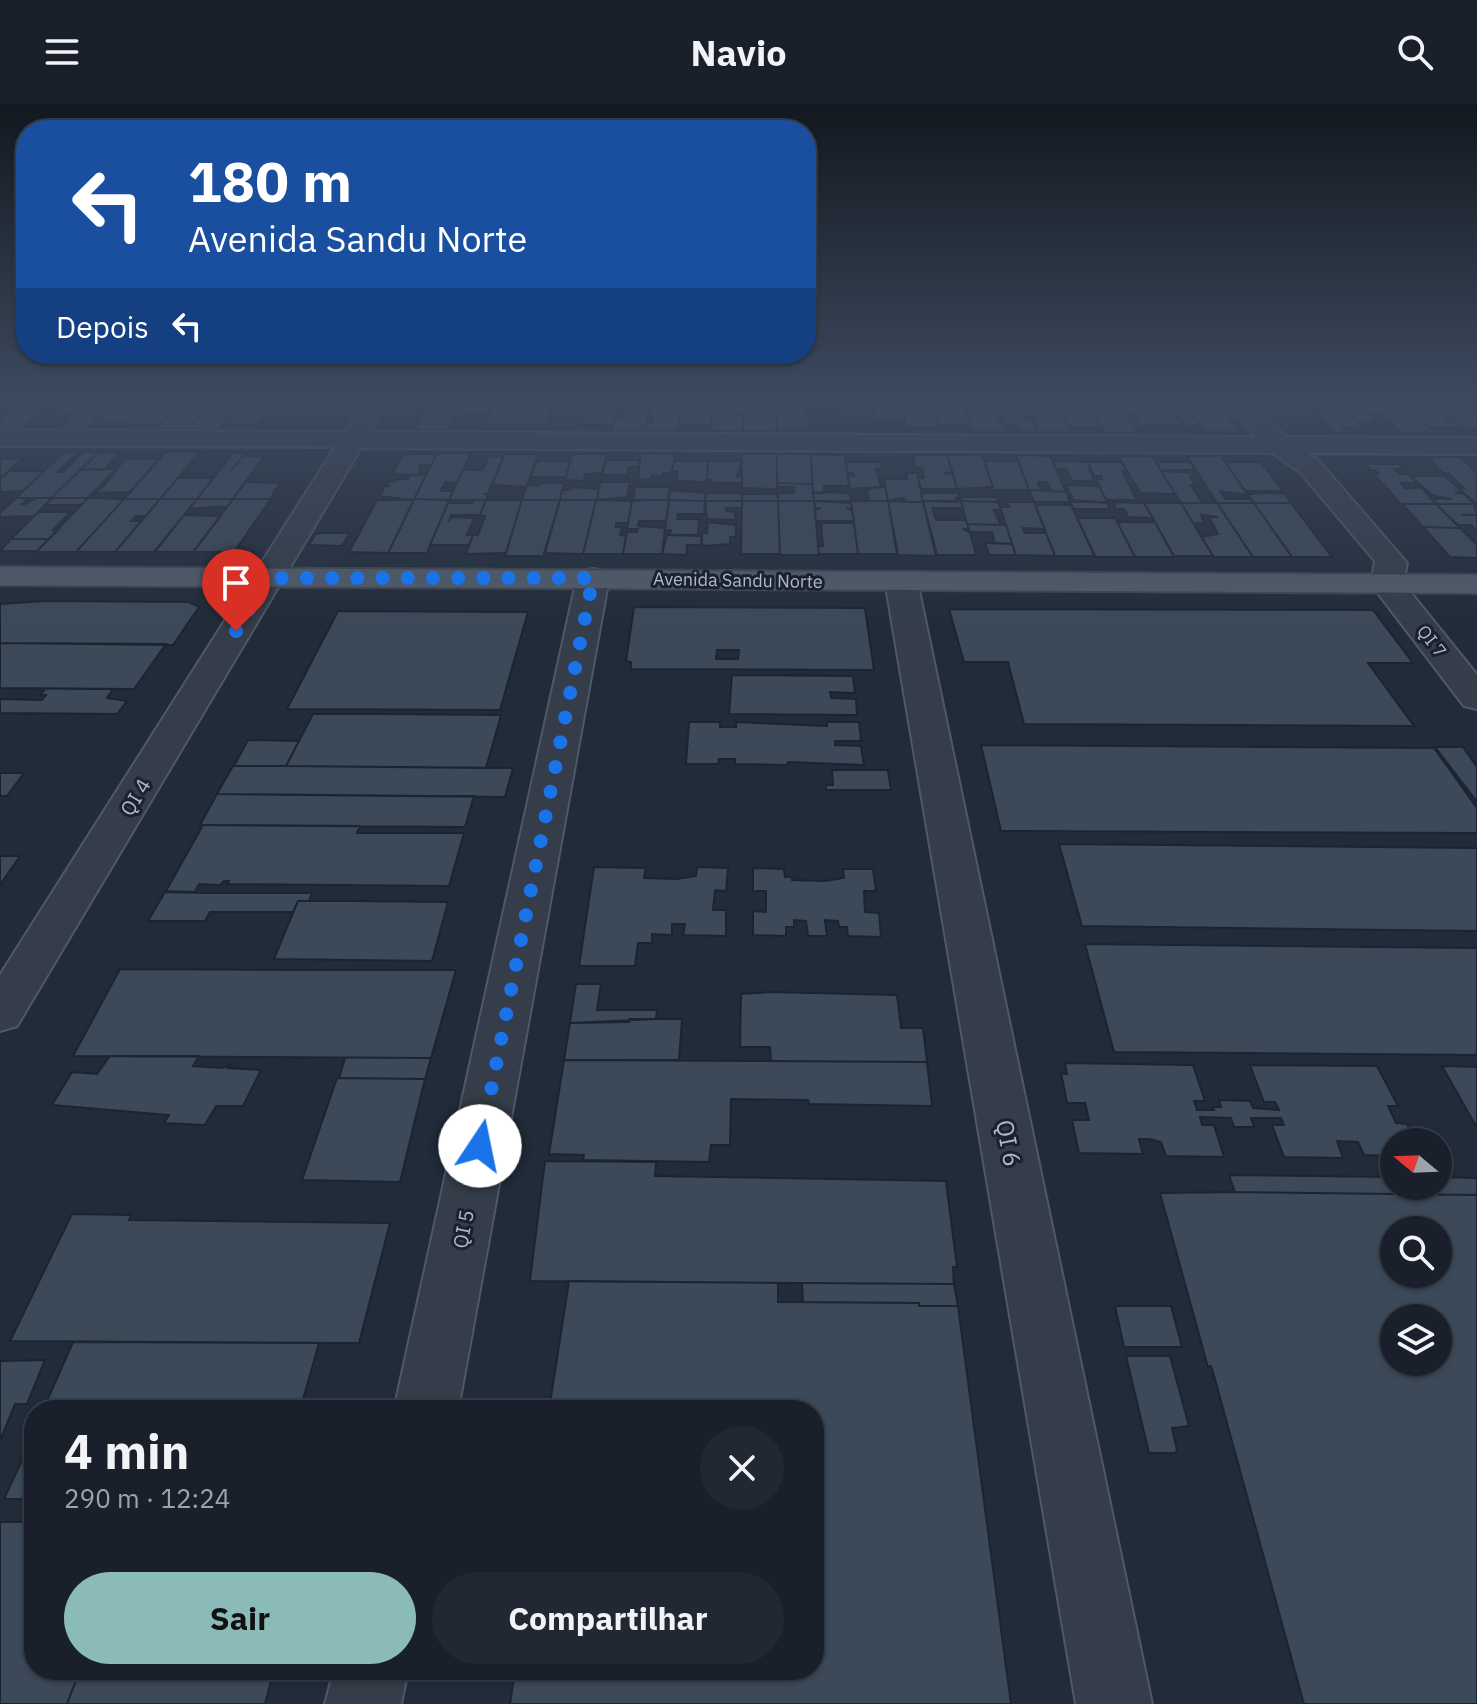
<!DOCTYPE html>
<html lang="pt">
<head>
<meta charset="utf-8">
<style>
	body { margin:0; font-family:"IBM Plex Sans",sans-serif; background:#222833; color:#f1f3f6; height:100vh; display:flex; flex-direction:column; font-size:30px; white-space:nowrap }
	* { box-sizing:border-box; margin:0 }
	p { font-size:26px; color:#9fa3a9 }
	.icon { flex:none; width:44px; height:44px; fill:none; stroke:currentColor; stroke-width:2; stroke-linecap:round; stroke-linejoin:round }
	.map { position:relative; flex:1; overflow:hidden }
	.details { position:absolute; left:24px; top:1296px; width:800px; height:280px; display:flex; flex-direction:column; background:#19202b; border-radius:32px; box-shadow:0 2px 6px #0004,0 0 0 2px #373e47 }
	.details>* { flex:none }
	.banner { position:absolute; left:16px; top:16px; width:800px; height:244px; border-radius:32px; box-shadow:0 2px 6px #0004,0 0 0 2px #373e47; background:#1a4fa0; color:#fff; overflow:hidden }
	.needle { width:52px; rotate:289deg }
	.controls { position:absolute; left:1380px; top:1024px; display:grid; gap:16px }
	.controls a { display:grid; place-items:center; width:72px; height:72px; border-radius:50%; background:#19202b; box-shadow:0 2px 6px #0004,0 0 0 2px #373e47; font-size:40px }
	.pin { position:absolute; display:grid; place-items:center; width:68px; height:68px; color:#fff; margin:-82px -34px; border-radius:50% 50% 50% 0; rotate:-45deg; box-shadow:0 0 8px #0007 }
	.pin .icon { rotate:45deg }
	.me { position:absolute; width:88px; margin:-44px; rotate:11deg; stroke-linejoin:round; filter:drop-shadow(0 0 6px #0008) }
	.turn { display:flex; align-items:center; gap:28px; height:168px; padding:0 40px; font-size:36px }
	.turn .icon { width:104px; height:104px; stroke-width:2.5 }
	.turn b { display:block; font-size:56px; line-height:68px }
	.then { display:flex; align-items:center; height:76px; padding:0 40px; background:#0003; gap:16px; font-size:30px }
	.round { display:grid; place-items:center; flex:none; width:84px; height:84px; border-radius:42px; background:#222833 }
	.head { display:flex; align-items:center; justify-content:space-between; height:136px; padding:0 40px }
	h1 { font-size:48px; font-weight:800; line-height:60px }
	.action { display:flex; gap:16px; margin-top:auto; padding:16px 40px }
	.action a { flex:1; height:92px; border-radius:48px; background:#8bbbb9; color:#111; font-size:32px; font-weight:800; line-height:92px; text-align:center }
	.action a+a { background:#222833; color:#f1f3f6 }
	header { display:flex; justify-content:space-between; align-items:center; height:104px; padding:0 40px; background:#19202b; font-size:36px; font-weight:800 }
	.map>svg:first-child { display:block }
	.building { fill:#3c4959; stroke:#1c2430; stroke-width:2; fill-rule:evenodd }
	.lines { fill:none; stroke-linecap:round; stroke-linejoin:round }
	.minor-casing { stroke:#4f5864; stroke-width:4 }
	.major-casing { stroke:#3e4653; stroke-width:4 }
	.minor { fill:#343d49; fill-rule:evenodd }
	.major { fill:#525c6a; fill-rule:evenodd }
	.route { stroke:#1a73e8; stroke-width:14; stroke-dasharray:0 25.2 }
	.labels { text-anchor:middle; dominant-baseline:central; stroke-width:6; stroke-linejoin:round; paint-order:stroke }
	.far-street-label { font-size:18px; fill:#afb8c6; stroke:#1a222e }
	.street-label { font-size:20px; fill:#afb8c6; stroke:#1a222e }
	.near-street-label { font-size:24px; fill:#afb8c6; stroke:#1a222e }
</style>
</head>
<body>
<header><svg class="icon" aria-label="menu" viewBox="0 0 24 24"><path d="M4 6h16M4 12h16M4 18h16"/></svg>Navio<svg class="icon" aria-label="search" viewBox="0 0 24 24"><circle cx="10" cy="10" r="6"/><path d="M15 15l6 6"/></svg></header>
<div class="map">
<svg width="1477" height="1600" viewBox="0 0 1477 1600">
	<rect width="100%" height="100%" fill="#212b39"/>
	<path class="building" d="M26 296H36L29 303 45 302 23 325H0V317Z
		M57 296H85L82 298H86L74 309 46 305Z
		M92 296H115L88 325H56Z
		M150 296H182L170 302 145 301Z
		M182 296H213L187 325H155Z
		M213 296H227L221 304H237L219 325H187Z
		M262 296H275L257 320H224L236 305H254Z
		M465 296H493L487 311H459Z
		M636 296H650L645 327H612L615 315H623L625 303 622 301H636Z
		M666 296H681L678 327H645L646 319H653L652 298Z
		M713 296H743V308H732V311H743V327H711Z
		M743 296H775L777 328 743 327Z
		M775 296H806L807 311H803L804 314H808L809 324 777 327 775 302H782L781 298 775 300Z
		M806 296H835L840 306H807Z
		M840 296H869L870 301 861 300 862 305H871L870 312 840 311Z
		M872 296H900L901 300H888L901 301 905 316H872L875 313Z
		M900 296H931L932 299H909L933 302 939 323H907Z
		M1032 296H1056L1073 328H1039L1033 314H1040L1031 312 1029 305H1036Z
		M1056 296H1087L1102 323H1070Z
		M1088 296H1103L1109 302H1113L1110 298 1118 296 1127 311H1123L1125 314H1129L1138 329H1105Z
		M1118 296H1151L1158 309H1145L1139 299H1134L1139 308H1126Z
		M1151 296H1182L1186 303 1168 301 1171 305 1187 304 1200 323 1185 322 1173 307 1183 322H1167Z
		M1182 296H1215L1240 328H1205L1185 301H1189L1187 298Z
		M1337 296H1369L1382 309 1367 307 1377 317 1360 320Z
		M1447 296H1463L1474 305H1469L1477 310V324H1463L1440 304H1456Z
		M493 297 525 298 516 320H484L493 306H489Z
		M525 297H553L548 321 516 320 521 308H530L521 307Z
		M587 297H619L614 321H581L583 314H586L584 312Z
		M994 298H1005L1009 306H1021L1025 316H1033L1039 328H1022L1019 322H1007Z
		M116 299H147L128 318H96Z
		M429 300H460L449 326H416Z
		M681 300 712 301 711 322H679Z
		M933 300H961L971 322H939Z
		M1373 300H1384L1391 307H1412L1436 329H1402Z
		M177 301 160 320 125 321 139 308H162L167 302Z
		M1405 301 1437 306 1449 318H1456L1462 323H1429Z
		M1317 302 1344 303 1363 323H1341L1346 329H1336L1317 310 1321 309Z
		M965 303H996L993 305 996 313 1007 328H973Z
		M1135 309H1158L1167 322H1134L1130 316H1139Z
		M64 348H78L57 368H63L83 348 98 349 51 394H16Z
		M166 348H200L160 395H124Z
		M98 349H120L104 366 81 365Z
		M233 349H245L231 367 243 352 264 353 233 395H197Z
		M437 349H471L457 379 445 378 441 387H453L449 396 414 395Z
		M641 349 675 350 672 369H663L662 373 652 371 651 375 638 376Z
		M403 350H437L431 361H420L418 371 392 370Z
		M505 350H539L526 383 492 381Z
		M572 350H607L602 369 585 370 584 377 565 376Z
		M742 350H777V385L742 384Z
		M777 350H811L812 380 777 379Z
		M811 351H845L849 382H824V389H813Z
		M913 351H947L953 369H944L953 370 957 385H921L918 374H924L922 364H916Z
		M947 351H982L993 383 957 385Z
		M1016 351 1050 352 1066 388 1051 387 1047 378H1038L1041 386H1029Z
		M489 352 503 353 488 390H484L488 391 486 396H449L463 366H483Z
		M1118 352H1152L1175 390 1140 389Z
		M1187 352H1221L1248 391 1220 387 1225 395H1251L1254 399H1217Z
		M1427 353H1461L1477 369V400L1458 384H1464L1448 369H1443Z
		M23 354 14 362 0 375V355Z
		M125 355H159L130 388 93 389 103 383Z
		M606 356H640L639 363H629L627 371H602Z
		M541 357H570L566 373H530L536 359Z
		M674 357H708L707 378 676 377 678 367H672Z
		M708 357H742L737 372H742V379H711L712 376H707Z
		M984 357H1018L1029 386H994Z
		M1053 357 1087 358 1094 377H1072L1066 365H1056Z
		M846 358H880L882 365H876L881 383 850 385 848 371 854 372 853 369H847Z
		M1088 358H1122L1127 367H1122L1137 396H1106L1096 375H1102L1101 372H1094Z
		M1156 358H1190L1195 366H1161Z
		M1225 358H1261L1283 387H1245Z
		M1365 360H1399L1404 365H1395L1400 370H1409L1417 379H1401L1405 384H1422L1436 400H1401L1373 369H1378L1375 366H1370Z
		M98 365H116L88 394H51L80 366Z
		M9 367H44L23 387 0 388V375Z
		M1161 367 1194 369 1196 372H1190L1196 382 1191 381 1202 399H1181Z
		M906 369H917L923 398H905L904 394 888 397 884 375H907Z
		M410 371H426L414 396 379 392 385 382H390L386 381 388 378H393L390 376 408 375Z
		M1410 372H1445L1461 387 1455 389 1464 390 1474 400H1438L1431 395H1452L1434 392Z
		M178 374H213L197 395H160Z
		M245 378 280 379 270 395H233Z
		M600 378H630L627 393 597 396Z
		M539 379H564L560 396H522L527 381 539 382Z
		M777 379 812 380 814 397H778L777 389H794V383H777Z
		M1066 381 1099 382 1108 399 1073 396Z
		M571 383 599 385 597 396H560L562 386H570Z
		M635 383H670L668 396H633Z
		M878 383H885L888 397H869L867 385Z
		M670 386 706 389 705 397 668 396Z
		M1029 386 1066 388 1070 398H1034Z
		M824 388 850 389 851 397H814L813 389Z
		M706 389H742V397H705Z
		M921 389H959L960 394H956L957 398 923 397Z
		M1269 389 1285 390 1291 399H1254L1248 390Z
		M742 390H778V397H742Z
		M960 393H996L998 398 961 397Z
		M16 394H28L22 400H25L37 394H52L34 412 0 413V409Z
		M52 394H88L81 401H45Z
		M88 394 124 395 76 448H36Z
		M124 395H160L146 412H136L131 417H141L115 448H76Z
		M160 395H197L154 448H115Z
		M197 395H233L228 402 189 405Z
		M233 395H271L234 448H193Z
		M414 395 449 396 427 449H388Z
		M377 396H414L388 449 349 448Z
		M474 396H486L480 411H451L449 416 454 413 474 414 467 431H473L469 441H430L448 399H472Z
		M486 396H522L506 449 466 450 473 431H478L485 412H481V409Z
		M522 396H560L544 452H505Z
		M560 396H596L583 450 544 449Z
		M596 396 632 397 628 419H616V423H622L620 431 626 432 623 450H583Z
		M648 396H669L666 417H639L638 422 665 424 662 450H623L627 428H637L638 425H627L632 397Z
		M669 396 705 397 704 410H678L677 415H699L698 431H670L671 426H665Z
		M705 397H742V404H726V407L734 408 736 416 707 415Z
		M742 397H778L780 450H741Z
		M778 397H814L819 451H780Z
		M814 397 851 399 852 405 846 404 852 406 854 417H816L815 406 821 404H815Z
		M851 397H888L897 450H858Z
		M888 397 923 398 936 452 898 451Z
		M923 397H961L963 404H932L936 416H966L969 425H963L970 428 976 451H937Z
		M961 397 998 398 1001 406H994L1001 421 967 420Z
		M1007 398H1034L1045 425 1023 424 1025 429H1046L1055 452 1016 451 1000 403H1009Z
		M1070 398H1107L1110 405H1073Z
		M1113 398 1144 399 1153 414 1128 413 1124 405H1116Z
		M1144 399H1181L1213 452H1174Z
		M1181 399H1217L1253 453H1214L1201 433 1218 430 1209 413H1218L1201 411 1205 420 1193 419Z
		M1217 399H1254L1292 453H1253Z
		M1254 399H1291L1332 453H1292Z
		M1402 400H1436L1460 424 1423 423Z
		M1436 400H1474L1477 411H1461H1477V428L1471 421H1458Z
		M1035 401H1071L1095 452H1055Z
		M38 408H70L53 426H58L49 435H11Z
		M184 411 221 412 193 448H155Z
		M1077 414H1115L1135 453H1095Z
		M708 418 736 421V433H730V440L702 442V429H707Z
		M1117 418H1155L1174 453H1135Z
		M821 419H854L858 450H819L818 442H823Z
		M967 420 1006 421 1012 440 995 439 992 428H970Z
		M1423 423 1460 424 1477 441V454L1450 453Z
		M323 429H350L342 442 309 441 316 430Z
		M667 431 702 432 701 441H687L686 451 662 450Z
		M11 435H49L37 447H0Z
		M985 439 1012 440 1016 451H989Z
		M45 497 189 498 199 503 173 541 0 539V500Z
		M634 503 865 504 874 566 631 565V558L626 557ZM717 546H739L738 555H716Z
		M949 505 1373 506 1413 559H1368L1414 622 1024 620 1008 558H964Z
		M338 507 528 508 500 606 287 605Z
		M0 539 166 540 134 585 0 584Z
		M732 571 853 572 855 589 830 588 831 594 856 595 857 611 729 610Z
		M45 585H113L107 594 127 597 117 610 0 609V595L42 596 46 591H40Z
		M313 610H378L501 611 486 664 286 662Z
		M689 618H720V623H736V618L827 622V618H859L861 637H835V641L861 642 864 661 788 658 787 661 735 660V655H719L718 660H686Z
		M248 636 299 637 286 662H234Z
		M981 641 1434 644 1477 704V729L1001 727Z
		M1435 643H1463L1477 663V698Z
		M233 662H286L513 664 505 693 217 690Z
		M832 666H888L891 686H826V681H833Z
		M0 669H24L7 692H0Z
		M217 690 426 692H474L465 723 200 721Z
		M203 721 360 722 357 729H464L449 782 227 780 229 777H224L220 781 199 780 195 788 166 787Z
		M1059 740 1477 744V827L1082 822Z
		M0 752H20L0 781Z
		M594 763 646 764 644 774 677 775 696 772 697 763 728 764 726 787 715 786 713 806H726V832L683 831 685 820H672V831L652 830V839H638L635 862H579Z
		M753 764 784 765 785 773H792V776L824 777 844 774 843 765H873L876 787H864L865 808 879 809 881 833 848 832 847 823H839L838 817 825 816 827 832H808L806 817 794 816V823H786V832L753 831V807L766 808V787H753Z
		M165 788 204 789H312L309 797H298L293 808H210L205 817H148Z
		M298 797H351L448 798 432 857 274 855Z
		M1085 840 1477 844V951L1114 948Z
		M120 865 289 866H456L431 954 73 952Z
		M576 880H601L597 906H657L656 915 570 919Z
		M770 888 897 891 901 924H923L927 958 771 957 770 943H740L741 890Z
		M629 915H682L679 956H564L570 919 629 918Z
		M110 952H199L193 962 222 964 230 961 228 964 261 966 243 1002H216L205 1021 164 1019 169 1011 52 1001 72 968 97 970Z
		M345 954H431L425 975 339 974Z
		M564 956 927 958 932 1002 809 1000 808 996 731 995 730 1041H711L709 1058 583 1056 584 1051 549 1050Z
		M1065 959 1193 961 1205 997H1194L1197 1006H1214L1213 1003H1221L1219 996 1250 997 1253 1004 1279 1006 1275 998H1264L1250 961 1377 962 1398 1002H1388L1396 1019 1407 1020 1416 1038H1394V1052L1364 1051 1358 1038 1337 1037 1343 1054 1284 1053 1272 1021H1284L1281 1014H1251L1254 1023H1234L1231 1014 1200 1013 1202 1021H1214L1224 1053 1166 1052 1161 1038 1149 1035H1139L1143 1050 1079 1049 1072 1016H1089L1085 999H1067L1061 969 1067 970Z
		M1442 962 1477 963V1024Z
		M337 974 425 975 400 1078 302 1076Z
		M545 1057 656 1058 655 1072 946 1077 957 1163H953L954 1180 530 1177Z
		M1229 1071 1394 1073V1082H1438V1073L1477 1074V1091L1235 1088Z
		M1234 1088 1477 1091V1600H1304L1213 1268 1211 1262 1208 1263 1160 1089ZM1394 1126H1438V1170H1394ZM1394 1214H1438V1258H1394Z
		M72 1110 131 1111 129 1116 390 1119 359 1239 10 1237Z
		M569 1177 778 1179V1198L919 1199V1202H958L1011 1600H510L515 1566H814V1306H549Z
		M802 1179 954 1180 958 1202H919V1199L803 1198Z
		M1115 1202H1171L1182 1243H1124Z
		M73 1238 319 1239 300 1306H43Z
		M1126 1252H1170L1189 1322 1172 1324 1177 1346 1175 1349H1149Z
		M45 1256 27 1300H15L0 1337V1257Z
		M34 1327V1395H4L24 1352Z
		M0 1418H34V1566H80L67 1600H0Z
		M80 1566H274L265 1600H67Z"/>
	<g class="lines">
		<defs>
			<path id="minor" d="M365 296H389L370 328 1256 333 1227 296H1252L1285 333 1477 334V350L1307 349 1318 356 1407 459 1403 479 1477 571V605L1464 602 1371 480 1375 457 1300 368 1273 349 361 344 17 922 0 927V871L335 343 0 342V326L345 328Z
				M593 465 604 467 609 474 458 1306H394L577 474 582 467Z
				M901 468 912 470 917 477 1152 1600H1076L885 477 890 470Z
				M334 1566H408L401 1600H325Z"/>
			<path id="major" d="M0 463 1477 471V489L0 481Z"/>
		</defs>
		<use href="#minor" class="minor-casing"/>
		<use href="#major" class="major-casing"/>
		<use href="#minor" class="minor"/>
		<use href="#major" class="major"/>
	</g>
	<linearGradient id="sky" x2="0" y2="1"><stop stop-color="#12181f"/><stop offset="0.57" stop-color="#3d4a5f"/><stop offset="1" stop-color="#3d4a5f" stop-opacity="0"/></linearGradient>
	<rect width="1477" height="520" fill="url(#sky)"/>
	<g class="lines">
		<path class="route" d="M236 527 268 474H593L480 1042"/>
	</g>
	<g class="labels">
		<g class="far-street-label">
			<text transform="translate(738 476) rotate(1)">Avenida Sandu Norte</text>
			<text transform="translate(1432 537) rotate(52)">QI 7</text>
		</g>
		<g class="street-label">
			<text transform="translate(135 693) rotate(-59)">QI 4</text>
			<text transform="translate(463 1125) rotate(-79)">QI 5</text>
		</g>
		<g class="near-street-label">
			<text transform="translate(1009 1039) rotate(79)">QI 6</text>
		</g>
	</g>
</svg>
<div class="controls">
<a><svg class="needle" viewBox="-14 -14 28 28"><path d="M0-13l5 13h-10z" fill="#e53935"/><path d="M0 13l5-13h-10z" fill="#9fa3a9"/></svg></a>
<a><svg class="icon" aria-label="search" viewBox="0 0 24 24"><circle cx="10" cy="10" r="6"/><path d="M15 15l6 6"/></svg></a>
<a><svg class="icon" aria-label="layers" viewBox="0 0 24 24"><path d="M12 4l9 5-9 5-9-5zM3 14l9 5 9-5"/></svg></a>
</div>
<div class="pin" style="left:236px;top:527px;background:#d93025"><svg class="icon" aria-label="arrive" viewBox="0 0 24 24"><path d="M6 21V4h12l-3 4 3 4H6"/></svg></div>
<svg class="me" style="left:480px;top:1042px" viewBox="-20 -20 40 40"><circle r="19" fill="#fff"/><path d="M0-13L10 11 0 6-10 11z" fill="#1a73e8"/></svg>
<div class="banner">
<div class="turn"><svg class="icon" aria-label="left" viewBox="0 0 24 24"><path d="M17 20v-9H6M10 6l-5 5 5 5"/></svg><div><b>180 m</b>Avenida Sandu Norte</div></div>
<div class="then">Depois<svg class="icon" aria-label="left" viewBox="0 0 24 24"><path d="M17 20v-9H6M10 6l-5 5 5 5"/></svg></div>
</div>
<section class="details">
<div class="head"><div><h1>4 min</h1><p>290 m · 12:24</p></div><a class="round"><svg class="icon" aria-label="close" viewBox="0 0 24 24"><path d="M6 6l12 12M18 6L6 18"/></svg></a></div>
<div class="action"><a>Sair</a><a>Compartilhar</a></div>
</section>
</div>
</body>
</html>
